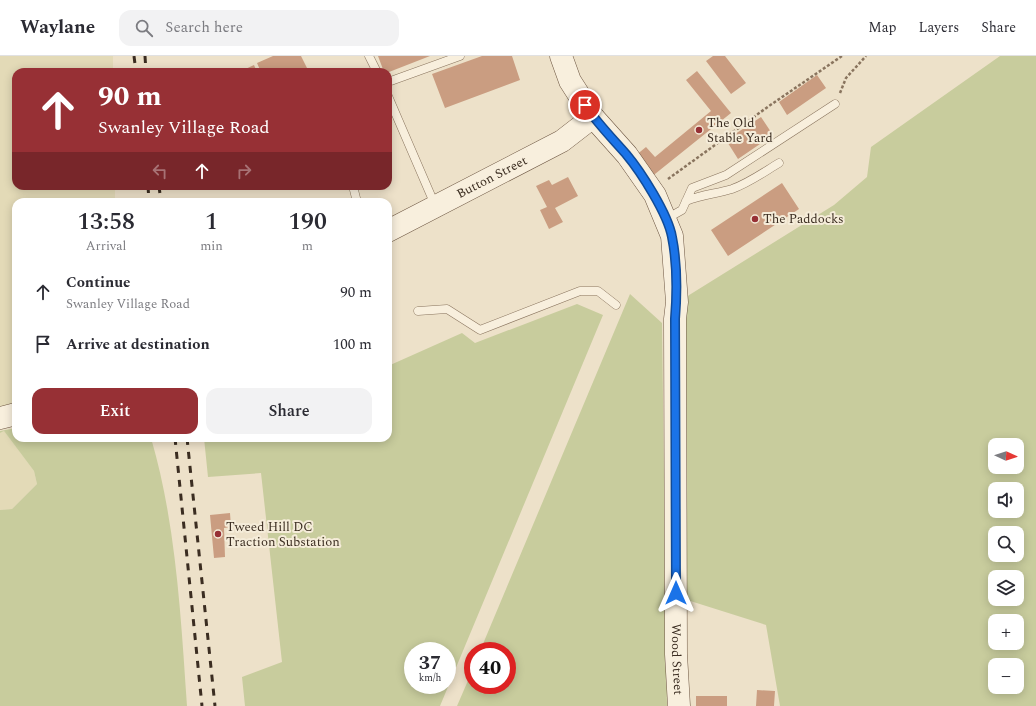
<!DOCTYPE html>
<html lang="en">
<head>
<meta charset="utf-8">
<style>
	body { margin:0; font-family:Spectral,serif; background:#f2f2f3; color:#2b2b33; height:100vh; display:flex; flex-direction:column; font-size:15px; white-space:nowrap }
	* { box-sizing:border-box; margin:0 }
	p { font-size:13px; color:#7c7c81 }
	.icon { flex:none; width:22px; height:22px; fill:none; stroke:currentColor; stroke-width:2; stroke-linecap:round; stroke-linejoin:round }
	.map { position:relative; flex:1; overflow:hidden }
	.details { position:absolute; left:12px; top:142px; width:380px; height:244px; display:flex; flex-direction:column; background:#fff; border-radius:12px; box-shadow:0 2px 10px #0003 }
	.details>* { flex:none }
	.hud { position:absolute; left:12px; top:12px; width:380px; height:122px; border-radius:12px; box-shadow:0 2px 10px #0003; background:#973035; color:#fff; overflow:hidden }
	.needle { width:26px; rotate:93deg }
	.tools { position:absolute; left:988px; top:382px; display:grid; gap:8px }
	.tools a { display:grid; place-items:center; width:36px; height:36px; border-radius:8px; background:#fff; box-shadow:0 2px 10px #0003; font-size:20px }
	.speed { position:absolute; left:404px; top:586px; display:flex; gap:8px; font-size:20px; font-weight:700; text-align:center }
	.speed>* { display:grid; place-content:center; width:52px; height:52px; border-radius:50%; background:#fff; box-shadow:0 2px 10px #0003; line-height:1 }
	.speed small { font-size:10px; font-weight:400 }
	.speed .limit { border:6px solid #d22; background:#fff; color:#111 }
	.pin { position:absolute; display:grid; place-items:center; width:34px; height:34px; color:#fff; margin:-17px; border:2px solid #fff; border-radius:50%; box-shadow:0 1px 4px #0007 }
	.me { position:absolute; width:44px; margin:-22px; rotate:0deg; stroke-linejoin:round; filter:drop-shadow(0 0 3px #0008) }
	.turn { display:flex; align-items:center; gap:14px; height:84px; padding:0 20px; font-size:18px }
	.turn .icon { width:52px; height:52px; stroke-width:2.5 }
	.turn b { display:block; font-size:28px; line-height:34px }
	.lanes { display:flex; align-items:center; height:38px; padding:0 20px; background:#0003; justify-content:center; gap:20px; direction:ltr }
	.lanes .off { opacity:.35 }
	.eta { display:flex; justify-content:space-evenly; align-items:center; height:68px; text-align:center }
	.eta b { font-size:24px; font-weight:600; line-height:28px }
	.cta { display:flex; gap:8px; margin-top:auto; padding:8px 20px }
	.cta a { flex:1; height:46px; border-radius:12px; background:#973035; color:#fff; font-size:16px; font-weight:600; line-height:46px; text-align:center }
	.cta a+a { background:#f2f2f3; color:#2b2b33 }
	ul { padding:0; list-style:none }
	li { display:flex; align-items:center; gap:12px; height:52px; padding:0 20px }
	li div { flex:1 }
	li b { display:block; font-size:15px }
	li em { font-style:normal }
	header { display:flex; align-items:center; gap:24px; box-sizing:border-box; height:56px; padding:0 20px; background:#fff; border-bottom:1px solid #e1e1e2 }
	header strong { font-size:19px }
	nav { display:flex; gap:22px; margin-inline-start:auto; font-size:14px }
	.search { width:280px; height:36px; background:#f2f2f3; display:flex; align-items:center; gap:10px; box-sizing:border-box; padding:0 14px; border-radius:12px; color:#7c7c81; font-size:15px }
	.map>svg:first-child { display:block }
	.farmland { fill:#e3dab7 }
	.green { fill:#c8cc9d; fill-rule:evenodd }
	.building { fill:#ca9d81 }
	.lines { fill:none; stroke-linecap:round; stroke-linejoin:round }
	.lane-casing { stroke:#89745e; stroke-width:9 }
	.secondary-casing { stroke:#6c5541; stroke-width:23 }
	.path { stroke:#89745e; stroke-width:2.5; stroke-dasharray:3 2; stroke-linecap:butt }
	.lane { stroke:#f8efdd; stroke-width:8 }
	.secondary { stroke:#f8efdd; stroke-width:22 }
	.rail { stroke:#3b2d21; stroke-width:3; stroke-dasharray:7 7; stroke-linecap:butt }
	.route-casing { stroke:#114b97; stroke-width:10 }
	.route { stroke:#1a73e8; stroke-width:7 }
	.poi-dot { fill:#973035; stroke:#f5ecd9; stroke-width:1.5 }
	.labels { text-anchor:middle; dominant-baseline:central; stroke-width:4; stroke-linejoin:round; paint-order:stroke }
	.poi-label { font-size:13px; fill:#3b2d21; stroke:#f5ecd9; text-anchor:start }
	.street-label { font-size:13px; fill:#3b2d21; stroke:#f5ecd9 }
</style>
</head>
<body>
<header>
<strong>Waylane</strong>
<div class="search"><svg class="icon" aria-label="search" viewBox="0 0 24 24"><circle cx="10" cy="10" r="6"/><path d="M15 15l6 6"/></svg>Search here</div>
<nav><a>Map</a><a>Layers</a><a>Share</a></nav>
</header>
<div class="map">
<svg width="1036" height="650" viewBox="0 0 1036 650">
	<rect width="100%" height="100%" fill="#ede1c9"/>
	<path class="farmland" d="M0 0H113V16H16V130H115V146H16V347L0 355Z
		M4 375 34 415 37 428 12 453 0 454V377Z"/>
	<path class="green" d="M1000 0H1036V650H780L766 569 684 543 686 241 834 149 867 121 871 91ZM995 389H1017V411H995ZM995 433H1017V455H995ZM995 477H1017V499H995ZM995 521H1017V543H995ZM995 565H1017V587H995ZM995 609H1017V631H995Z
		M630 238 662 267 667 650H457L473 613V629H507V595H480Z
		M577 248 603 259 440 650H245L242 621 282 606 261 417 208 421 204 382H388V310L462 277 475 287ZM413 595H447V629H413Z
		M16 372V382H151C176 467 181 562 187 650H0V454L12 453 37 428 34 415 4 375 0 377V375Z"/>
	<path class="building" d="M273 0H301L309 16H261L257 7Z
		M378 0H430L389 16H384Z
		M482 0H512L520 24 445 52 432 18Z
		M713 0H725L746 27 731 38 706 5Z
		M254 9 257 16H239Z
		M697 15 731 57 650 122 635 100 646 91 655 101 711 55 686 24Z
		M817 19 826 32 787 59 779 46Z
		M761 61 773 79 738 103 726 84Z
		M568 121 578 140 555 152 563 166 549 173 540 154 547 151 536 130 549 124 552 129Z
		M782 127 799 153 728 200 711 174Z
		M230 457 231 471 224 472 225 501 214 502 210 459Z
		M757 634 775 635 774 650H756Z
		M696 640H727V650H696Z"/>
	<g class="lines">
		<defs>
			<path id="lane" d="M369 0 377 16
				M388 26 460 0
				M388 40 435 149
				M353 130 357 146
				M686 145C703 138 716 138 732 133 749 127 764 116 779 107
				M666 163 682 154 692 132 726 119 835 48
				M418 255 447 253 480 274 580 235H598L616 249"/>
			<g id="secondary">
				<path id="s1" d="M561 0 570 25 593 61 627 99 655 139 672 180 677 246 675 263 676 598 679 650"/>
				<path id="s2" d="M388 175 562 85 593 61"/>
				<path d="M0 362 16 358"/>
			</g>
		</defs>
		<use href="#lane" class="lane-casing"/>
		<use href="#secondary" class="secondary-casing"/>
		<path class="path" d="M840 37 846 22 866 0
			M668 123 769 50 842 0"/>
		<use href="#lane" class="lane"/>
		<use href="#secondary" class="secondary"/>
		<path class="rail" d="M134 0 136 16
			M145 0 146 16
			M148 130 149 146
			M159 130 161 146
			M175 382 202 650
			M187 382 215 650"/>
	</g>
	<g class="lines">
		<defs>
			<path id="route" d="M585 49C597 67 612 82 626 98 641 116 668 158 672 181 677 206 677 238 675 263L676 537"/>
		</defs>
		<use href="#route" class="route-casing"/>
		<use href="#route" class="route"/>
	</g>
	<g class="poi-dot">
		<circle cx="699" cy="74" r="4"/>
		<circle cx="755" cy="163" r="4"/>
		<circle cx="218" cy="478" r="4"/>
	</g>
	<g class="labels">
		<g class="poi-label">
			<text x="707" y="67">The Old<tspan x="707" dy="15">Stable Yard</tspan></text>
			<text x="763" y="163">The Paddocks</text>
			<text x="226" y="471">Tweed Hill DC<tspan x="226" dy="15">Traction Substation</tspan></text>
		</g>
		<g class="street-label">
			<text stroke="none"><textPath href="#s2" startOffset="117">Button Street</textPath></text>
			<text stroke="none"><textPath href="#s1" startOffset="637">Wood Street</textPath></text>
		</g>
	</g>
</svg>
<div class="tools">
<a><svg class="needle" viewBox="-14 -14 28 28"><path d="M0-13l5 13h-10z" fill="#e53935"/><path d="M0 13l5-13h-10z" fill="#7c7c81"/></svg></a>
<a><svg class="icon" aria-label="sound" viewBox="0 0 24 24"><path d="M4 9h4l5-4v14l-5-4H4zM17 9q2 3 0 6"/></svg></a>
<a><svg class="icon" aria-label="search" viewBox="0 0 24 24"><circle cx="10" cy="10" r="6"/><path d="M15 15l6 6"/></svg></a>
<a><svg class="icon" aria-label="layers" viewBox="0 0 24 24"><path d="M12 4l9 5-9 5-9-5zM3 14l9 5 9-5"/></svg></a>
<a>+</a>
<a>−</a>
</div>
<div class="speed"><div>37<small>km/h</small></div><div class="limit">40</div></div>
<div class="pin" style="left:585px;top:49px;background:#d93025"><svg class="icon" aria-label="arrive" viewBox="0 0 24 24"><path d="M6 21V4h12l-3 4 3 4H6"/></svg></div>
<svg class="me" style="left:676px;top:537px" viewBox="-20 -20 40 40"><path d="M0-17L14 15 0 8-14 15z" fill="#1a73e8" stroke="#fff" stroke-width="4"/></svg>
<div class="hud">
<div class="turn"><svg class="icon" aria-label="ahead" viewBox="0 0 24 24"><path d="M12 20V5M6 11l6-6 6 6"/></svg><div><b>90 m</b>Swanley Village Road</div></div>
<div class="lanes"><svg class="icon off" aria-label="left" viewBox="0 0 24 24"><path d="M17 20v-9H6M10 6l-5 5 5 5"/></svg><svg class="icon" aria-label="ahead" viewBox="0 0 24 24"><path d="M12 20V5M6 11l6-6 6 6"/></svg><svg class="icon off" aria-label="right" viewBox="0 0 24 24"><path d="M7 20v-9h11M14 6l5 5-5 5"/></svg></div>
</div>
<section class="details">
<div class="eta">
<div><b>13:58</b><p>Arrival</p></div>
<div><b>1</b><p>min</p></div>
<div><b>190</b><p>m</p></div>
</div>
<ul>
<li><svg class="icon" aria-label="ahead" viewBox="0 0 24 24"><path d="M12 20V5M6 11l6-6 6 6"/></svg><div><b>Continue</b><p>Swanley Village Road</p></div><em>90 m</em></li>
<li><svg class="icon" aria-label="arrive" viewBox="0 0 24 24"><path d="M6 21V4h12l-3 4 3 4H6"/></svg><div><b>Arrive at destination</b></div><em>100 m</em></li>
</ul>
<div class="cta"><a>Exit</a><a>Share</a></div>
</section>
</div>
</body>
</html>
